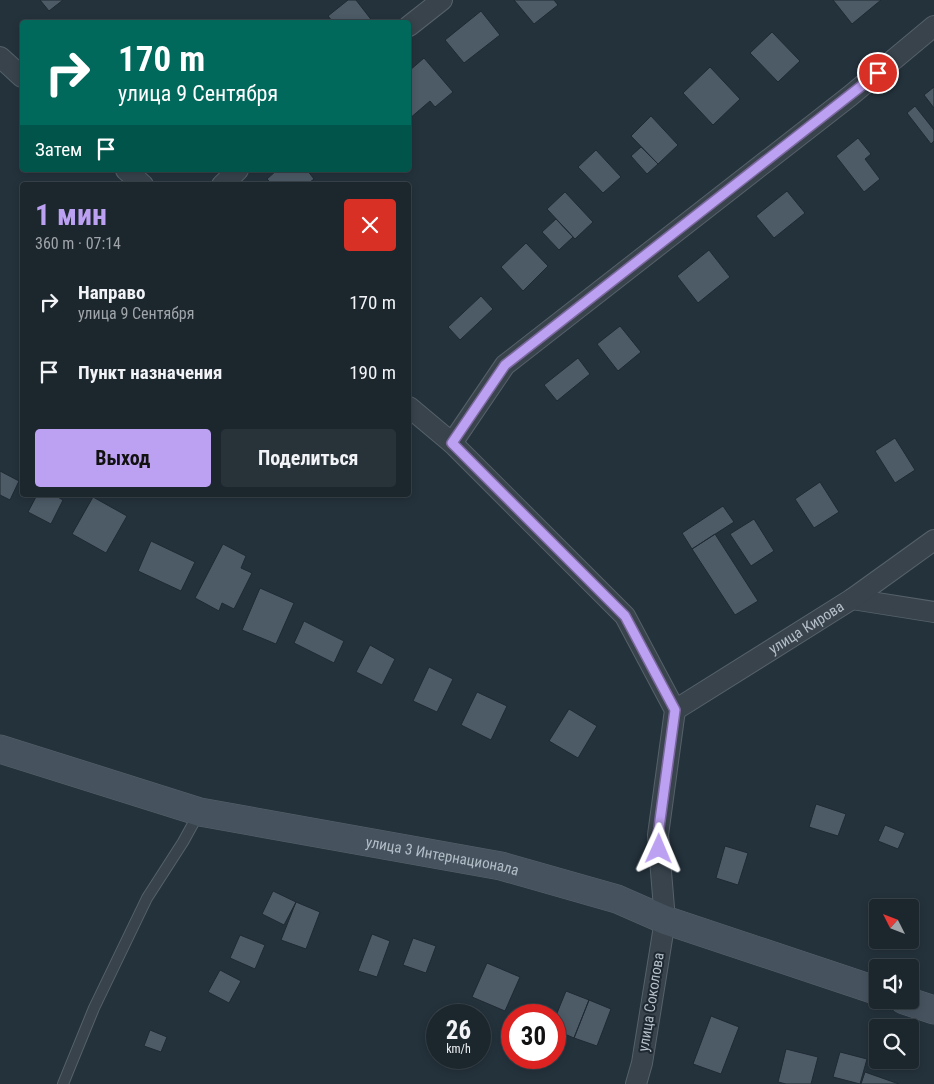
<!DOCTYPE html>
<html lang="ru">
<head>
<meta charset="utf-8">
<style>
	body { margin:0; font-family:"Roboto Condensed",sans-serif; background:#283239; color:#f1f3f6; height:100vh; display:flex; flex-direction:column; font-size:19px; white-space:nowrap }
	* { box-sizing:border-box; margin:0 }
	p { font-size:16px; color:#a0a5aa }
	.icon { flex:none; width:28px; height:28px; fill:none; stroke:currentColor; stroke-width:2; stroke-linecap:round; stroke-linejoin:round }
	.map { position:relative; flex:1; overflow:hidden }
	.sheet { position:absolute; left:20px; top:182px; width:391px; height:315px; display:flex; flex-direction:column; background:#1b262d; border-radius:5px; box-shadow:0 2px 8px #0003,0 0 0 1px #394349 }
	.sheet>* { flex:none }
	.banner { position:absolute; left:20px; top:20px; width:391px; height:152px; border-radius:5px; box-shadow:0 2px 8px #0003,0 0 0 1px #394349; background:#00695c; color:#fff; overflow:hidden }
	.needle { width:32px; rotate:312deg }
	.tools { position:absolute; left:869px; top:899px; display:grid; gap:10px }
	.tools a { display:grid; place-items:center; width:50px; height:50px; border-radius:5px; background:#1b262d; box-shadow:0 2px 8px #0003,0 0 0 1px #394349; font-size:25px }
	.speed { position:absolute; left:426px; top:1004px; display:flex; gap:10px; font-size:25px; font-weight:700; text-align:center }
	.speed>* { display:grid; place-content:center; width:65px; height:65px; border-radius:50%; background:#1b262d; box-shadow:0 2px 8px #0003,0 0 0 1px #394349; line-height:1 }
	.speed small { font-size:12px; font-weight:400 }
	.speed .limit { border:8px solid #d22; background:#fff; color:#111 }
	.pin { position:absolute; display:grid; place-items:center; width:42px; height:42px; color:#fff; margin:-21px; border:2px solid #fff; border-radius:50%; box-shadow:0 1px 5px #0007 }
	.me { position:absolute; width:55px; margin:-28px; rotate:1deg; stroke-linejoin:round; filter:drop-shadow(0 0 4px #0008) }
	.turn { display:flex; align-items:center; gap:18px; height:105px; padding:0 15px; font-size:22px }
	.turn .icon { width:65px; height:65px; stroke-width:2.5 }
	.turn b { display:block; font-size:35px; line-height:42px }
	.then { display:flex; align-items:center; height:48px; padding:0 15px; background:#0003; gap:10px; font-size:19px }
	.round { display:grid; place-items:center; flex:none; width:52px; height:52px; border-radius:5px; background:#283239 }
	.overview { display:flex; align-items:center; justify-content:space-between; height:85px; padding:0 15px }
	h1 { font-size:30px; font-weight:700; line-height:38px; color:#bca0f2 }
	.cta { display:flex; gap:10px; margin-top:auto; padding:10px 15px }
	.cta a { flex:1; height:58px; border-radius:5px; background:#bca0f2; color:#111; font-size:20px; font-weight:700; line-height:58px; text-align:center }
	.cta a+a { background:#283239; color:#f1f3f6 }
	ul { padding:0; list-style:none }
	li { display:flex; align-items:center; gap:15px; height:70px; padding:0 15px }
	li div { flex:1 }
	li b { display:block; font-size:19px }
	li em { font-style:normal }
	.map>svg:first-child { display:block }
	.building { fill:#4d5b67; stroke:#1f2a33 }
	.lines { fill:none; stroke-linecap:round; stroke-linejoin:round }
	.lane-casing { stroke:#56616a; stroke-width:12 }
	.street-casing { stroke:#56616a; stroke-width:22 }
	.secondary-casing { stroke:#56616a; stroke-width:29 }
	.lane { stroke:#38434c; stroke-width:10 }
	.street { stroke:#38434c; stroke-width:20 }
	.secondary { stroke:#46535f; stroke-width:28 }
	.route-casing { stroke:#7a689d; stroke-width:12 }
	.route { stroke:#bca0f2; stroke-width:9 }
	.labels { text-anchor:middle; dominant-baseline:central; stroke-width:4; stroke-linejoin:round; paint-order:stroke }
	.street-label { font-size:15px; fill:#b3bec8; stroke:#1d2831 }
</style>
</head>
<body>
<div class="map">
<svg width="934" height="1084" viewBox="0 0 934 1084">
	<rect width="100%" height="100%" fill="#24323c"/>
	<path class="building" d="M40 0H63L49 11Z
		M348 0H356L373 22H332H333L328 16Z
		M514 0H554L558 5 534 24Z
		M833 0H881L852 24Z
		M481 11 500 35 464 63 445 40Z
		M772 32 800 61 778 82 750 53Z
		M424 58 453 92 435 107 430 101 409 119V71Z
		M710 67 740 99 713 125 683 93Z
		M934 87V108L924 95Z
		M915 106 934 130V141L931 144 907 113Z
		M651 116 678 145 658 164 631 136Z
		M858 138 871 154 865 159 880 179 864 192 836 156Z
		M641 147 658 164 647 174 631 156Z
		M596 150 621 177 603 193 578 167Z
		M277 170H307L314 179 306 185H273L267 179Z
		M787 191 805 213 774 238 756 216Z
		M565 192 593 222 575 239 547 209Z
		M556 219 573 237 559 250 542 232Z
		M526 243 548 266 523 291 501 267Z
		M709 250 730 277 698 303 677 276Z
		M481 296 493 309 460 340 448 327Z
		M620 326 641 352 618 371 597 344Z
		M578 358 590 374 557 401 544 385Z
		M895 438 915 470 895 483 875 451Z
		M0 471 19 481 10 500 0 495Z
		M820 482 839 512 814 528 795 499Z
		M37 495H54L63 500 51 524 28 512Z
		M93 497 127 516 106 553 72 534Z
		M723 506 734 522 692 549 682 533Z
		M754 519 774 551 751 566 730 534Z
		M715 534 758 601 735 615 692 549Z
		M151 541 195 562 181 591 138 571Z
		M223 544 246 556 241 568 252 573 234 609 222 603 219 611 195 598Z
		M260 588 294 603 276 644 242 630Z
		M304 621 344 641 334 663 294 643Z
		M370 645 395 659 382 685 356 672Z
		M429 667 453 679 437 712 413 701Z
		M477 692 507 706 491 740 461 725Z
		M569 709 597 726 578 758 549 741Z
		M816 804 846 814 838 836 809 827Z
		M885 825 905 833 898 849 878 841Z
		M725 846 748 853 738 885 716 878Z
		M273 891 296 902 284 925 262 914Z
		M296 902 320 912 306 949 281 940Z
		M372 934 390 941 377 977 358 971Z
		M240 935 265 945 255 969 230 958Z
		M413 938 436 946 426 973 403 965Z
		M487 963 520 977 505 1011 472 997Z
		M220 970 241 981 229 1003 208 992Z
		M566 991 589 1000 574 1038 555 1030V1018Z
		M589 1000 611 1009 597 1046 574 1038Z
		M711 1016 739 1027 721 1074 693 1064Z
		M150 1030 167 1037 161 1052 144 1046Z
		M786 1049 818 1057 811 1084H786L778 1082Z
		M840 1052 867 1059 860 1084 833 1077Z
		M865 1072 899 1084H861Z"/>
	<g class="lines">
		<defs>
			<path id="lane" d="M63 1084 94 1008 147 898 183 842 199 813"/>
			<g id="street">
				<path d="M409 26 442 0"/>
				<path d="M0 57 22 77"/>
				<path d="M126 170 143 185"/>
				<path d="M222 185 238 170"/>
				<path d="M409 407 452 443 625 616 675 710 658 835 665 920 642 1063 636 1084"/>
				<path d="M452 443 505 365 850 96 934 26"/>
				<path d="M852 599 934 612"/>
				<path id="s1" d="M675 710 852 599 934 540"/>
			</g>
			<g id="secondary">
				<path id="s2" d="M0 749 200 812 501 866 617 899 665 920 878 991"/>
				<path d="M904 1000 934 1010"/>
			</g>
		</defs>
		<use href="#lane" class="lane-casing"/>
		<use href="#street" class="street-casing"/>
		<use href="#secondary" class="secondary-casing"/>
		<use href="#lane" class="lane"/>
		<use href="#street" class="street"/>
		<use href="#secondary" class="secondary"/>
	</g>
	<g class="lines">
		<defs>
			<path id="route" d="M659 849 658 835 675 710 625 616 452 443 505 365 878 73"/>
		</defs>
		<use href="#route" class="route-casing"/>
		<use href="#route" class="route"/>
	</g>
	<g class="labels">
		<g class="street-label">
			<text stroke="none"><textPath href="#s1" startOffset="155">улица Кирова</textPath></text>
			<text stroke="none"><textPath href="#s2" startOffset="456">улица 3 Интернационала</textPath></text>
			<text transform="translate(651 1002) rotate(-81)">улица Соколова</text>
		</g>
	</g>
</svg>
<div class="tools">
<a><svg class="needle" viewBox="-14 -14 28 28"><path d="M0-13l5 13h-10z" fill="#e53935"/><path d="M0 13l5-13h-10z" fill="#a0a5aa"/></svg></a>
<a><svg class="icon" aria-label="sound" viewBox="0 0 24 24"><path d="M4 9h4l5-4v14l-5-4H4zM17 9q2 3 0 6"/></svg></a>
<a><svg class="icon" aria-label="search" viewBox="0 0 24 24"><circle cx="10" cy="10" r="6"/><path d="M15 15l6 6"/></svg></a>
</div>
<div class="speed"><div>26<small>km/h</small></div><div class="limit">30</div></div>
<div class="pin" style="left:878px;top:73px;background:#d93025"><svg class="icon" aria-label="arrive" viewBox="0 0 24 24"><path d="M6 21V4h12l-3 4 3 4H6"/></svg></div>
<svg class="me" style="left:659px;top:849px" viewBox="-20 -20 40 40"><path d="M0-17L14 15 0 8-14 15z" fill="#bca0f2" stroke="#fff" stroke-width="4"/></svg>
<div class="banner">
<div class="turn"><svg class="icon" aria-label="right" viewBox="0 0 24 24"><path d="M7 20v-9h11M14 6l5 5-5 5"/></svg><div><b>170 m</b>улица 9 Сентября</div></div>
<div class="then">Затем<svg class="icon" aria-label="arrive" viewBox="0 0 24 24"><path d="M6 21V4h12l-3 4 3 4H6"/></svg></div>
</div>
<section class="sheet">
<div class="overview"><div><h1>1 мин</h1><p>360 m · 07:14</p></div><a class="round" style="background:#d93025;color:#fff"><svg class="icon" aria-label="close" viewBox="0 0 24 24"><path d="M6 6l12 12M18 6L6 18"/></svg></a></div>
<ul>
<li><svg class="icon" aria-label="right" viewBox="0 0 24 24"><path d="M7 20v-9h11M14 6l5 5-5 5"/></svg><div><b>Направо</b><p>улица 9 Сентября</p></div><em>170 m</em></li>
<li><svg class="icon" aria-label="arrive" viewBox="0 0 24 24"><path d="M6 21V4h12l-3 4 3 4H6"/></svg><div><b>Пункт назначения</b></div><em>190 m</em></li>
</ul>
<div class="cta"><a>Выход</a><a>Поделиться</a></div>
</section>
</div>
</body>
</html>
